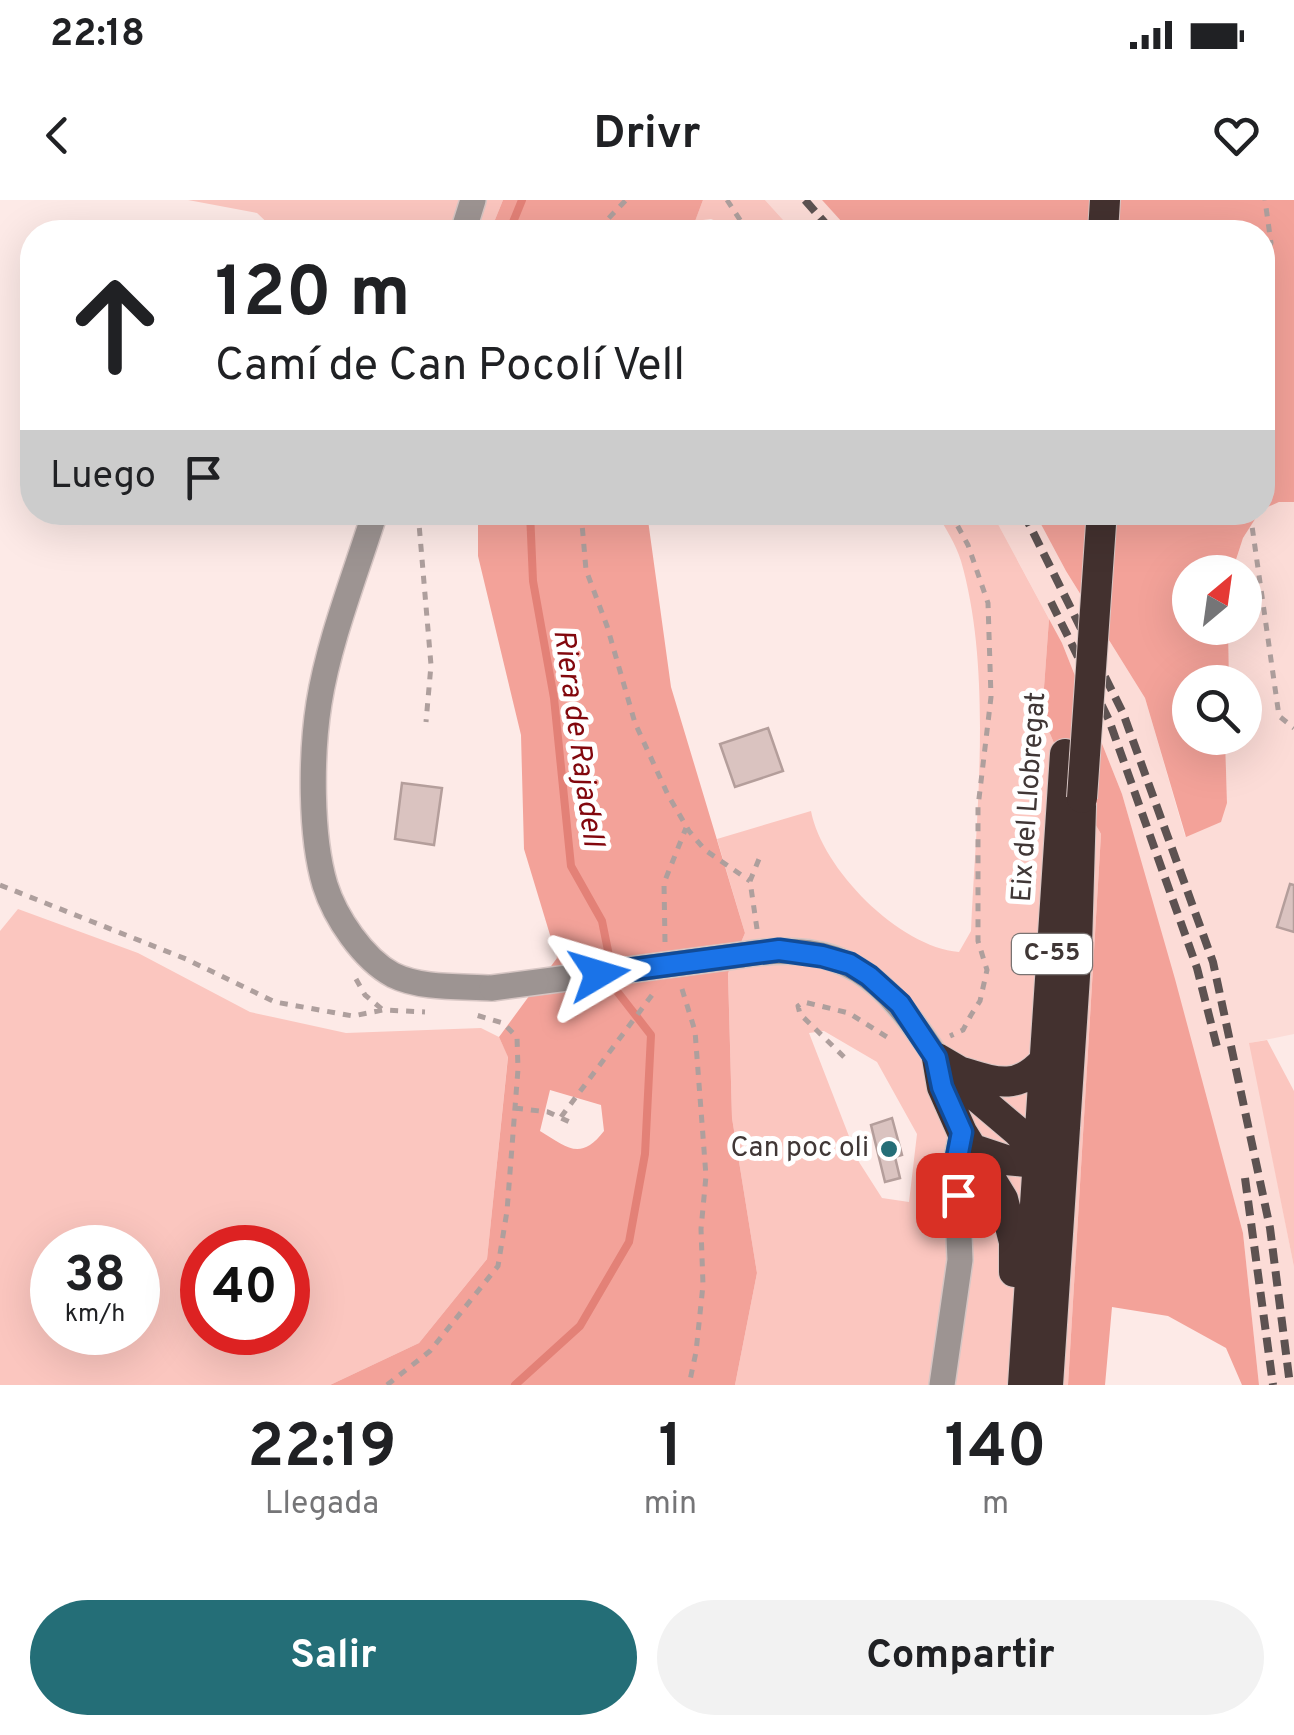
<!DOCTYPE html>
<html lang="es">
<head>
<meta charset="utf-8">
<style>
	body { margin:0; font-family:Overpass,sans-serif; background:#f2f2f2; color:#202124; height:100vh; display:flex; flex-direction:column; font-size:38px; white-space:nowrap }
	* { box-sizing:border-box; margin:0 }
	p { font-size:32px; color:#757577 }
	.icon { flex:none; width:55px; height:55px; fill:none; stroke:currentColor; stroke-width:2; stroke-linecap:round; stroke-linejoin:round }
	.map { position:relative; height:1185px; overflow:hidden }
	.details { display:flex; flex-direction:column; background:#fff; flex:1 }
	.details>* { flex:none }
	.hud { position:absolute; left:20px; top:20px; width:1255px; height:305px; border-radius:40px; box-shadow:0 10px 40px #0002; background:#fff; color:#202124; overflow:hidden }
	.needle { width:65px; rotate:29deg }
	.controls { position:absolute; left:1172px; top:355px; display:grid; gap:20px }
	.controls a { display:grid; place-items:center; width:90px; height:90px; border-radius:50%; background:#fff; box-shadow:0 10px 40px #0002; font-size:50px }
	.speed { position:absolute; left:30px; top:1025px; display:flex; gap:20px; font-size:50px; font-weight:700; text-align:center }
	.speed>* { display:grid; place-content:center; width:130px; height:130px; border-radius:50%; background:#fff; box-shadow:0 10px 40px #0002; line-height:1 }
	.speed small { font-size:25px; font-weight:400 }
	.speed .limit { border:15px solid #d22; background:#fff; color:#111 }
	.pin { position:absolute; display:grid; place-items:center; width:85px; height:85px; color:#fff; margin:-42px; border-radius:20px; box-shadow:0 5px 15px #0006 }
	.me { position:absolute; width:110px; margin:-55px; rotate:83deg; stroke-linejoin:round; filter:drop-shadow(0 0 8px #0008) }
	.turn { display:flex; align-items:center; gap:35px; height:210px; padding:0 30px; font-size:45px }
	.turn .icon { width:130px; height:130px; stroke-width:2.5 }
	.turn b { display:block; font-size:70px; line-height:85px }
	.then { display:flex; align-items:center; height:95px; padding:0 30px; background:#0003; gap:20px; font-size:38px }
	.eta { display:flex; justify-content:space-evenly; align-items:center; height:170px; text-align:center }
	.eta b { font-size:60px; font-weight:700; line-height:70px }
	.primary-button { display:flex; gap:20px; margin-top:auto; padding:20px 30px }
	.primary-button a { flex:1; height:115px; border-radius:60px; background:#246e77; color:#fff; font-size:40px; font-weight:700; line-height:115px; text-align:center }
	.primary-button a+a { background:#f2f2f2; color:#202124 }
	.status { display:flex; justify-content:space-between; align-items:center; height:70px; padding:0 50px; background:#fff; direction:ltr }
	.status svg { height:28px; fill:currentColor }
	header { display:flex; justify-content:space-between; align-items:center; height:130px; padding:0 30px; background:#fff; font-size:45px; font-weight:700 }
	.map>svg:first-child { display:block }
	.built { fill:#fcdcd7 }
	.green { fill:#fbc6bf; fill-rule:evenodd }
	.forest { fill:#f3a299; fill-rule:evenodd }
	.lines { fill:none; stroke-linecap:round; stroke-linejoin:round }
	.stream { stroke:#e38177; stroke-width:8 }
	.building { fill:#dac3c0; stroke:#b49e9b; stroke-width:2.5 }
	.minor-casing { stroke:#d7c6c4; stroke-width:28 }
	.highway-casing { stroke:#d7c6c4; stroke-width:32 }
	.path { stroke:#ae9f9d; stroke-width:5; stroke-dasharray:8 8; stroke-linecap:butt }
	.minor { stroke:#9d9492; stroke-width:25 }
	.highway { stroke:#43312f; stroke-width:30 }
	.rail { stroke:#5d5251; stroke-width:8; stroke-dasharray:15 8; stroke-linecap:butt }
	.minor-bridge-casing { stroke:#d7c6c4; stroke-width:28; stroke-linecap:butt }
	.highway-bridge-casing { stroke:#d7c6c4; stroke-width:32; stroke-linecap:butt }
	.minor-bridge { stroke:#9d9492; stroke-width:25 }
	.highway-bridge { stroke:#43312f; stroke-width:30 }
	.route-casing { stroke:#114b97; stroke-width:25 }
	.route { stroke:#1a73e8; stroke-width:18 }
	.poi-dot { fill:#246e77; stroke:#fff; stroke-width:4 }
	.labels { text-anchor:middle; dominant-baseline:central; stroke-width:10; stroke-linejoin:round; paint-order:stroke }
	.shield { fill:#fff; stroke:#797372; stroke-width:2.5 }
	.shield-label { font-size:25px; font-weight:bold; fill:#403736 }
	.street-label { font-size:28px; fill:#403736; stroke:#fff }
	.poi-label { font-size:28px; fill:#403736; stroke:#fff; text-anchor:end }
	.water-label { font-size:30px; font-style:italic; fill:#82070d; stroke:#fff }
</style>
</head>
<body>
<div class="status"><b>22:18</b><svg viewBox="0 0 49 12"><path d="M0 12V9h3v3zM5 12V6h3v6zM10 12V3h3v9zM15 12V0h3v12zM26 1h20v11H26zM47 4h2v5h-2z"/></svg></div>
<header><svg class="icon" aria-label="back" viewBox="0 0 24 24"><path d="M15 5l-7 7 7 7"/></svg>Drivr<svg class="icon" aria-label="heart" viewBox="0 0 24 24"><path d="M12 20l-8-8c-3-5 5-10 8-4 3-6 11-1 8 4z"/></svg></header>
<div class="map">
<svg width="1294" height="1185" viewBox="0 0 1294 1185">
	<rect width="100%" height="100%" fill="#fdeae7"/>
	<path class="built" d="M765 0H822L851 32H794Z
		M1279 302H1294V834L1250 843 1294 1067V1185H1259L1243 1033 1122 594 1062 443 992 313H1035L1066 371 1145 498 1185 636 1227 603 1225 538H1245V482H1229L1227 428H1245V372H1232L1243 338 1255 319 1269 305Z"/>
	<path class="green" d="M188 0H503L490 32H277L257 13Z
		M703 0H765L794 32H744L711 19 695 21Z
		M937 313H992L1049 419 1042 515 1071 583 1101 634 1068 1185H735L757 1073 732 918 728 772 745 733 717 639 811 611C822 669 899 747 959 752L971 731C976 616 993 472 961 361 956 344 945 328 937 313ZM824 831 877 862 917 934 909 1002 882 998 859 962 809 833Z
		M18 709 138 753 250 812 346 833 481 828 499 837 508 856 487 1059 419 1143 330 1185H0V731ZM52 1048H138V1132H52ZM202 1048H288V1132H202Z
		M1267 840 1294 891V1067L1249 843Z"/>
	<path class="forest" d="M503 0H703L691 32H490Z
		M822 0H1294V302H1279L1263 309 1262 32H851Z
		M478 313H647L671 487 745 733 728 773 732 918 757 1073 735 1185H330L419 1143 487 1059 508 857 499 837 557 758 524 649 521 535 478 356ZM550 890 601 905 604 931C580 962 567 947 540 931Z
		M1035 313H1259L1243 338 1232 372H1190V428H1227L1228 431 1229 482H1190V538H1225L1227 603 1221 622 1186 637 1145 498 1066 371Z
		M1049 419 1062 443 1122 594 1175 779 1243 1033 1259 1185H1242L1226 1148 1168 1116 1112 1107 1105 1185H1068L1101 634 1071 583 1042 515Z"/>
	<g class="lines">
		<path class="stream" d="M509 32 522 0
			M515 1185 580 1126 629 1042 645 954 651 835 616 790 602 721 571 666 554 498 533 381 530 312"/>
	</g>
	<path class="building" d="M768 528 783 571 735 587 720 544Z
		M402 583 442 588 434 645 395 639Z
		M1290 684 1294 685V732L1277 727Z
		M892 918 902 955 895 957 900 978 885 982 871 925Z"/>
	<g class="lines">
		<defs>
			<path id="minor" d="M463 32 473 0
				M375 312C356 373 329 440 319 503 311 554 310 635 325 685 335 717 363 759 393 775 421 789 462 786 492 788
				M742 755C845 738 884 778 937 858
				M942 1185 960 1060 956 963 962 932"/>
			<path id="highway" d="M1103 32 1105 0
				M937 858 959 871 971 892 1017 931 1046 962
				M937 858 942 887 962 932 1003 999 1014 1042V1072
				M959 871C995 882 1017 892 1045 860
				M973 949 1006 960 1026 962 1049 942
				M1023 1185 1065 554
				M1048 1185 1077 746 1081 606"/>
		</defs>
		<use href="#minor" class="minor-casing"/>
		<use href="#highway" class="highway-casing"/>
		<path class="path" d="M727 0 748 32
			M601 32 607 20 626 0
			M1262 62 1271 43 1265 0
			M418 312 431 465 426 522
			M581 312 586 370 607 426 635 523 668 595 689 631 705 650 750 681
			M950 312 968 345 988 403 991 497 978 607V741L987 770 980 801 971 815 963 830 950 836
			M1250 312 1279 516 1294 528
			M0 685 186 759 275 802 353 816 383 810 425 812
			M757 729 750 681 759 659
			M665 742 664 683 686 628
			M356 779 365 795 383 810
			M682 789 695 831 706 976 701 1029 703 1085 696 1152 689 1185
			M844 857 800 814 798 806 804 802 849 813 890 839
			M515 908 548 912 574 924
			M561 917 655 791
			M387 1185 430 1151 498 1066 507 1011 518 869 517 837 503 823 476 815"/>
		<use href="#minor" class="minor"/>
		<use href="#highway" class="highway"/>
		<path class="rail" d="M805 0 833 32
			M1023 312 1123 513 1213 762 1270 1028 1290 1185
			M1051 402 1109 520 1197 768 1218 851
			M1245 978 1273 1185"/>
		<defs>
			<path id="minor-bridge" d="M492 788 742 755"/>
			<path id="highway-bridge" d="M1082 598 1101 324"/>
		</defs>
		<use href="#minor-bridge" class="minor-bridge-casing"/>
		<use href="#highway-bridge" class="highway-bridge-casing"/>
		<use href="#minor-bridge" class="minor-bridge"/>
		<use href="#highway-bridge" class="highway-bridge"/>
	</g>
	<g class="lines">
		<defs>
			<path id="route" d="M599 774 779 750 822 756 850 764 869 776 900 804 936 858 942 887 962 932 956 963 958 995"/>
		</defs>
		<use href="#route" class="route-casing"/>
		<use href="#route" class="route"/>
	</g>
	<circle class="poi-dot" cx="889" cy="949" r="10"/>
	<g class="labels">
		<rect class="shield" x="1012" y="734" width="80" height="40" rx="8"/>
		<g class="shield-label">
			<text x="1052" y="754">C-55</text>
		</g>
		<g class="street-label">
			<text transform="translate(1030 597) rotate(-86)">Eix del Llobregat</text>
		</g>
		<g class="poi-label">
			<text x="869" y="949">Can poc oli</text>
		</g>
		<g class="water-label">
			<text transform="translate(577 538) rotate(82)">Riera de Rajadell</text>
		</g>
	</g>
</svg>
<div class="controls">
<a><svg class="needle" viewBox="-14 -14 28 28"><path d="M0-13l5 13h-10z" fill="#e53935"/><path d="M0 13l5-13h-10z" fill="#757577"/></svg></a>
<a><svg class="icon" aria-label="search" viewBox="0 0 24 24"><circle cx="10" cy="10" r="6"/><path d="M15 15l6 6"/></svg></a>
</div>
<div class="speed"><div>38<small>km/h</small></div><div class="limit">40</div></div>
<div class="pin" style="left:958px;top:995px;background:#d93025"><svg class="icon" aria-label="arrive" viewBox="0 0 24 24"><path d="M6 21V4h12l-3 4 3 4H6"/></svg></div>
<svg class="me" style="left:599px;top:774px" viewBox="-20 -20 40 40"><path d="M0-17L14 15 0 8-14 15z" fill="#1a73e8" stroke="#fff" stroke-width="4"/></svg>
<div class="hud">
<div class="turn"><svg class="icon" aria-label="ahead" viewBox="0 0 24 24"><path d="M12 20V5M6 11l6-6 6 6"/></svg><div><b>120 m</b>Camí de Can Pocolí Vell</div></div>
<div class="then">Luego<svg class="icon" aria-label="arrive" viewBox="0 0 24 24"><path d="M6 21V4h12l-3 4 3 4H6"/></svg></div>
</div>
</div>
<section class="details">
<div class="eta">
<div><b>22:19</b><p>Llegada</p></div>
<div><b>1</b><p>min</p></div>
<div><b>140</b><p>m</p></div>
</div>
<div class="primary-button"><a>Salir</a><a>Compartir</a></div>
</section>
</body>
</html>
